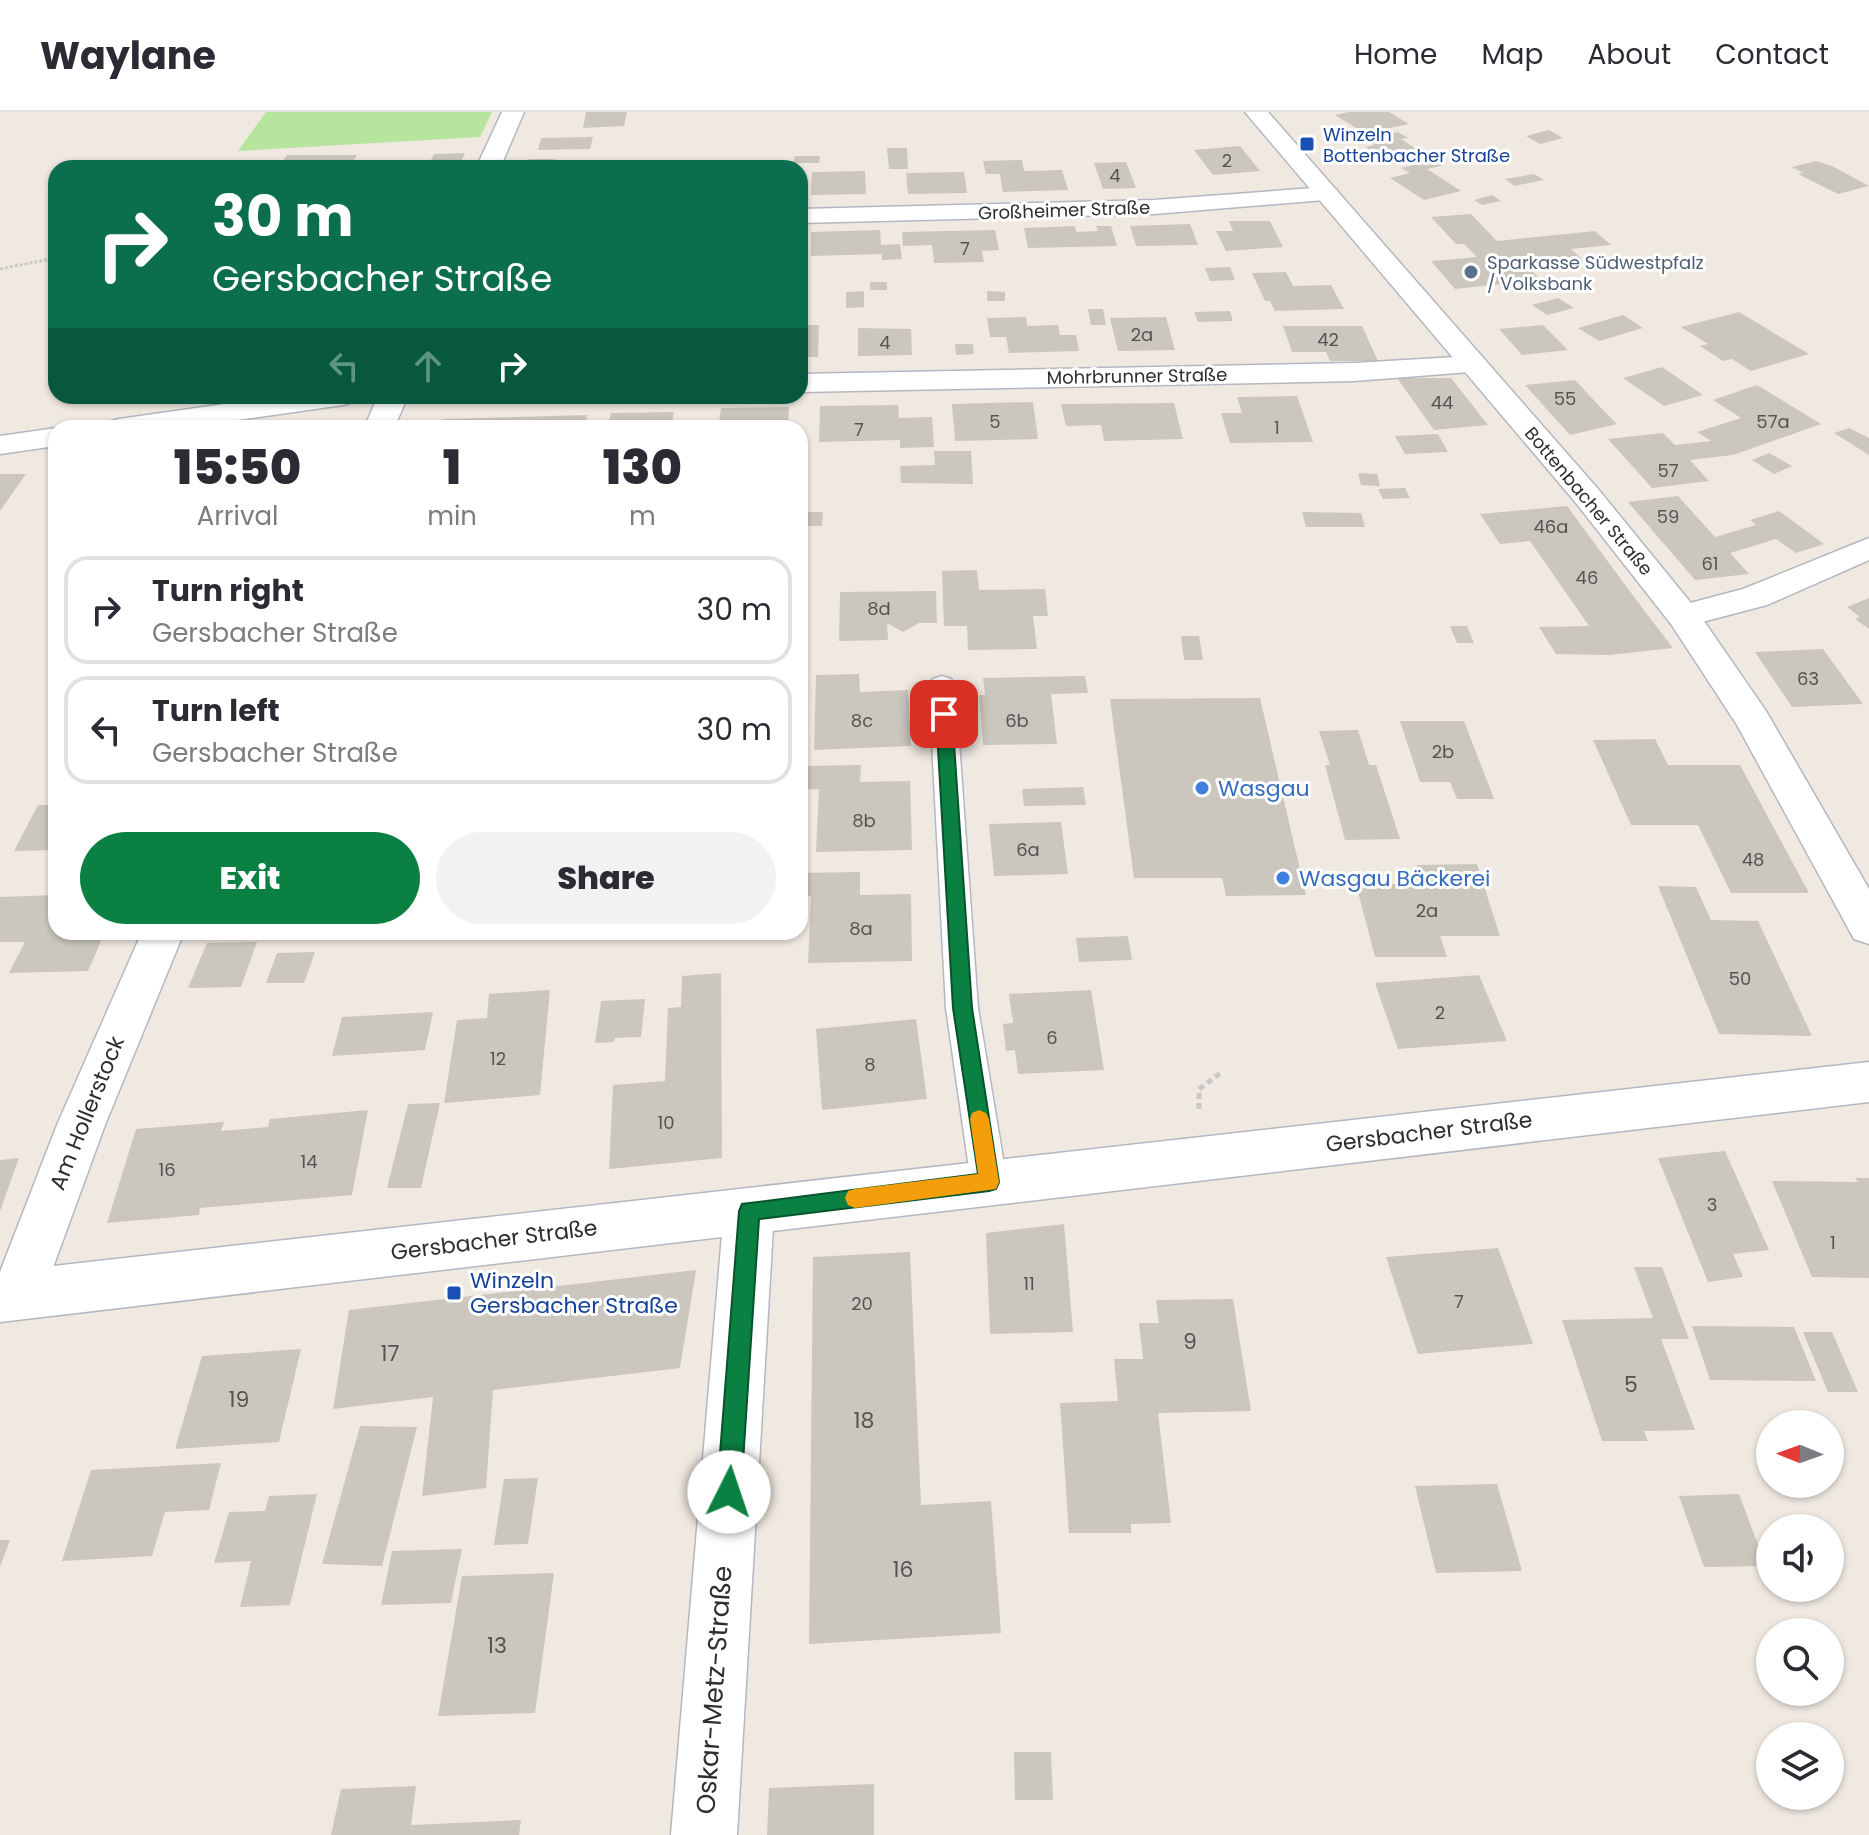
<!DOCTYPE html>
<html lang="en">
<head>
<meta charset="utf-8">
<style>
	body { margin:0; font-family:Poppins,sans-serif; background:#f2f2f3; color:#2b2b33; height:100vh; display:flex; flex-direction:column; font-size:30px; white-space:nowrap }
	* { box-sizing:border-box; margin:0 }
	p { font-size:26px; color:#7c7c81 }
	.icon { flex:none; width:44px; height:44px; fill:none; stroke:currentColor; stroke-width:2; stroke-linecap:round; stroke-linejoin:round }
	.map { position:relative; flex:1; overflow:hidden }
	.side { position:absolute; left:48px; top:308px; width:760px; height:520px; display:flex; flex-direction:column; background:#fff; border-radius:24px; box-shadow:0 2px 6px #0004 }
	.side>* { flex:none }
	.top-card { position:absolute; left:48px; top:48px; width:760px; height:244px; border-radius:24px; box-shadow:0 2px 6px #0004; background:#0b6e4f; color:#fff; overflow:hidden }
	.needle { width:52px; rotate:271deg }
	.tools { position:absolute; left:1756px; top:1298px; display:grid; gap:16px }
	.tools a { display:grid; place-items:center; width:88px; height:88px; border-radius:50%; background:#fff; box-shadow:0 2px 6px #0004; font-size:40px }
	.pin { position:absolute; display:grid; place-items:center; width:68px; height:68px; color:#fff; margin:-34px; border-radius:16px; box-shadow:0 4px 12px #0006 }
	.me { position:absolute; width:88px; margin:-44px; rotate:4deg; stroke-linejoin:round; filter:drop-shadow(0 0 6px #0008) }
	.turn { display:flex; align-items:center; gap:28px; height:168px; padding:0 32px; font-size:36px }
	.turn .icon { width:104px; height:104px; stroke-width:2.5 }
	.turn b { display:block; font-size:56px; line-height:68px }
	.lanes { display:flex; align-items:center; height:76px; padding:0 32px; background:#0003; justify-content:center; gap:40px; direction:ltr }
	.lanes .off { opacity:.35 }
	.eta { display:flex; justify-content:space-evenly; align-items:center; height:136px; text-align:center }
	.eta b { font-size:48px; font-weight:800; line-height:56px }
	.action { display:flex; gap:16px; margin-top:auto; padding:16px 32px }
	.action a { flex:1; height:92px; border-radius:48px; background:#0b8043; color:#fff; font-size:32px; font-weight:800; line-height:92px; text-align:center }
	.action a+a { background:#f2f2f3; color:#2b2b33 }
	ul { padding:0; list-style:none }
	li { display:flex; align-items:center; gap:24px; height:108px; margin:0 16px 12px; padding:0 16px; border:4px solid #e1e1e2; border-radius:24px }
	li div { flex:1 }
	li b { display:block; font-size:30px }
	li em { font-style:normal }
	header { display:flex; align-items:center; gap:48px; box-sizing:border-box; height:112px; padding:0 40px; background:#fff; border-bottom:2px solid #e1e1e2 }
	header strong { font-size:38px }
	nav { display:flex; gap:44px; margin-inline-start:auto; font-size:28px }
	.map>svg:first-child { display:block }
	.green { fill:#b6e59e }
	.building { fill:#cbc7bf }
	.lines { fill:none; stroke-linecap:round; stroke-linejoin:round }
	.lane-casing { stroke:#b4b7c1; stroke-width:3 }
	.street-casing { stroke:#b4b7c1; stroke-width:3 }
	.secondary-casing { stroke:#b4b7c1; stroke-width:3 }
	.path-far1 { stroke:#c9c9c9; stroke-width:3; stroke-dasharray:3 2; stroke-linecap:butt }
	.path { stroke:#c9c9c9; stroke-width:5; stroke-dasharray:6 4; stroke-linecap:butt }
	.lane { fill:#fff; fill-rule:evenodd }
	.street { fill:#fff; fill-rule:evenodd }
	.secondary { fill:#fff; fill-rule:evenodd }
	.route { fill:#0b8043; stroke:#07532c; stroke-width:2 }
	.slow { fill:#f59e0b }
	.transit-dot { fill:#1a4fb4; stroke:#fff; stroke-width:3 }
	.service-dot { fill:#5c6f8a; stroke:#fff; stroke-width:3 }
	.shop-dot { fill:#3f7fe0; stroke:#fff; stroke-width:3 }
	.labels { text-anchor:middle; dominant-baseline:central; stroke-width:6; stroke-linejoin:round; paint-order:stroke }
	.far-transit-label { font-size:18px; fill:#164399; stroke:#fff; text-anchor:start }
	.number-label { font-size:18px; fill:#555452 }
	.far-street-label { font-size:18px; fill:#2e2e2e; stroke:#fff }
	.far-service-label { font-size:18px; fill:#4e5e75; stroke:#fff; text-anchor:start }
	.shop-label { font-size:22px; fill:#366cbe; stroke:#fff; text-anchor:start }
	.street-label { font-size:22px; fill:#2e2e2e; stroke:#fff }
	.transit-label { font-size:22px; fill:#164399; stroke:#fff; text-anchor:start }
	.near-number-label { font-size:22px; fill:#555452 }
	.near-street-label { font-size:26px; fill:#2e2e2e; stroke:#fff }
</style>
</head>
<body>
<header>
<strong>Waylane</strong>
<nav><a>Home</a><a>Map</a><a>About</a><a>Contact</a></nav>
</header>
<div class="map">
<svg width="1869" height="1723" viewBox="0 0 1869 1723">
	<rect width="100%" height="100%" fill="#efe9e1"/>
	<path class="green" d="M266 0H492L480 25 238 39Z"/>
	<path class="building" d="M586 0H627L624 14 583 16Z
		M1349 0H1389L1409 12 1364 21 1335 3Z
		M1549 18 1563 26 1540 32 1526 24Z
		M1398 20 1408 26 1401 27 1427 44 1392 52 1366 35 1374 33 1365 27Z
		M593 25 590 37 538 38 541 26Z
		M1240 34 1260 59 1213 63 1194 38Z
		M887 36H907L908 57H889Z
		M465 41 459 54H428L434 42Z
		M287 43H357L349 56H278Z
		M795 44H820L819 51H793Z
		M529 47H555L552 56H525Z
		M1022 48 1024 59 1062 58 1068 78 1003 80 1000 62H986L983 49Z
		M1436 48 1445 53 1427 57 1461 79 1424 88 1390 66 1410 61 1401 56Z
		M1816 49 1832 54 1869 74 1838 82 1798 62 1803 61 1792 55Z
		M1126 50 1136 76 1103 77 1094 51Z
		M865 59 866 82 811 83 812 60Z
		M964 60 967 81 908 82 906 61Z
		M1534 62 1544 68 1514 74 1505 67Z
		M1492 83 1501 89 1482 93 1474 88Z
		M1471 102 1497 129 1595 119 1611 133 1571 137 1582 147 1526 153 1541 168 1455 177 1431 149 1477 145 1464 132H1456L1431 105Z
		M1229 109H1270L1283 135 1226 139 1216 119H1233Z
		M1190 112 1198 133 1136 134 1130 114Z
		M1075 114 1076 120 1098 119 1096 114H1111L1117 134 1028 136 1024 116Z
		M880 118 881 133 900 132 902 147 882 148V142L811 144V120Z
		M995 118 999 138 982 139 984 150 934 151 932 133 903 134 902 120Z
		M1230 155 1235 168 1210 169 1205 156Z
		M1286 160 1293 174 1331 173 1344 197 1275 199 1270 189H1265L1252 161Z
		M870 170H887V178H870Z
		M864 179V195L846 196V180Z
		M987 179 1005 180V189H987Z
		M1558 186 1574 196 1547 203 1532 193Z
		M1088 197H1103L1106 213H1091Z
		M1230 199 1233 209 1198 210 1194 200Z
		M1739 200 1809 242 1751 259 1732 247 1723 249 1700 234 1708 232 1681 215Z
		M1623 203 1643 216 1599 229 1578 216Z
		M1026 205 1027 214 1058 213 1060 223H1076L1079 239 1009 241 1006 225H990L987 206Z
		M1166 205 1175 238 1118 239 1110 206Z
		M800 213H819L818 245H800Z
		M1543 213 1568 238 1522 243 1499 217Z
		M1283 214H1362L1378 249H1330L1326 240H1292Z
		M858 216 911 217 912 243 858 244Z
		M955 232H973L974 242 956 243Z
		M1662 255 1703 283 1664 294 1623 266Z
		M1397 266H1451L1488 313 1434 318Z
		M1575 268 1605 300 1617 312 1570 323 1525 273Z
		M1757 273 1821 312 1733 343 1690 348 1709 369 1652 376 1608 327 1663 321 1675 333 1711 329 1697 320 1741 306 1713 288Z
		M1297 284 1313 330 1230 331 1221 301H1242L1237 285Z
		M1033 290 1038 327 955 329 952 292Z
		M1174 291 1183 327 1104 329 1101 313 1066 314 1061 292Z
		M898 293 899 306 932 305 934 335 900 336V328L819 330 820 294Z
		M789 295 788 314 781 316H718L721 296Z
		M674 300 671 316H588L590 310H609L611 301Z
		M587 303 584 316H440L443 307Z
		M1849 316 1869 326V343L1834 321Z
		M1438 322 1448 340 1405 342 1395 324Z
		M934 339H971L973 372 901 371 900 354 935 353Z
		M1769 341 1792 354 1774 362 1752 348Z
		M1358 361 1377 362 1380 374 1361 373Z
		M0 362H26L0 399Z
		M1405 376 1410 386 1383 387 1378 377Z
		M1678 384 1715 425 1756 413 1750 408 1779 399 1824 432 1796 441 1776 427 1730 441 1749 462 1695 468 1628 390Z
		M1567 394 1637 489 1673 536 1609 543 1556 542 1539 515 1589 514 1530 429 1500 432 1480 402Z
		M800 400H823L822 414H800Z
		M1302 400 1361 401 1365 415H1306Z
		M977 458 979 478 1045 477 1048 504H1033L1037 537 968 538 967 514H944L942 459Z
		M936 479 937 511H919L903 520 887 511 888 528 839 529 840 480Z
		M1869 486V517L1855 507 1860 505 1847 495Z
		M1450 514H1467L1474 531H1457Z
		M1181 524H1199L1203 548H1184Z
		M1823 537 1863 592 1792 595 1755 540Z
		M859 562 860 580 908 578 911 634 814 638 816 563Z
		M1085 564 1088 581 1051 582 1057 632 983 633 979 583H985L983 566Z
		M1260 586 1306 783 1226 784 1222 766H1134L1110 587Z
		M1400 609H1464L1494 687H1457L1450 670H1420Z
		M1358 618 1369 653H1376L1400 727 1345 728 1325 653H1330L1319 619Z
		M1655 627 1668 653H1740L1809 781H1731L1698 713H1631L1593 628Z
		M861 653 860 670 910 669 912 738 816 740 819 677 800 678V654Z
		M1083 675 1086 693 1024 694 1022 677Z
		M38 693H56V738L14 739Z
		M1061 710 1068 762 994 764 989 712Z
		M1477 752 1500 824H1440L1447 845H1375L1356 772H1423L1417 753Z
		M860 760V783L911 782 912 849 808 851 811 784H800V761Z
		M1658 774 1696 775 1711 808 1758 809 1812 924 1719 922Z
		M56 783V820H105L88 859 9 861 25 830H0V785Z
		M1128 824 1132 848 1079 850 1076 826Z
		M257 830 241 875 188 876 207 831Z
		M315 840 304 871H266L277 841Z
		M721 861 722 1046 609 1057 613 973 665 969 668 896 681 895 682 864Z
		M1479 863 1507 929 1398 937 1375 871Z
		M550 878 540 983 444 991 457 908 487 906 489 882Z
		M1091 878 1104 958 1018 962 1015 938 1006 939 1003 912 1013 911 1009 882Z
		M645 887 641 925 615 926 614 930 595 931 601 889Z
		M433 900 425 938 332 944 342 905Z
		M916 907 927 987 822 998 816 917Z
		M440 991 421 1076H387L408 992Z
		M368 998 352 1083 200 1096 199 1103 107 1111 136 1017 224 1010 221 1019 268 1015 270 1007Z
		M1725 1039 1769 1138 1733 1142 1743 1165 1708 1170 1658 1046Z
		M19 1046 0 1099V1048Z
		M1855 1066H1869V1166L1812 1165 1772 1069 1858 1070Z
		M1064 1112 1073 1220 990 1222 986 1121Z
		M1498 1136 1533 1232 1418 1242 1386 1145Z
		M910 1140 921 1393 991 1389 1001 1521 809 1532 813 1145Z
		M1634 1155H1662L1689 1227H1661L1695 1318 1644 1319 1648 1329H1602L1562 1208 1653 1206Z
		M696 1158 680 1256 493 1278 486 1376 422 1384 433 1285 333 1297 349 1198Z
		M1233 1187 1251 1299 1158 1301 1171 1411 1131 1412V1421H1069L1060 1291 1118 1289 1114 1247H1143L1139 1211H1159L1156 1188Z
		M1692 1214 1794 1215 1816 1269 1710 1268Z
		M1803 1220H1832L1858 1280H1828Z
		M301 1237 279 1330 175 1337 202 1244Z
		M360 1314 417 1315 382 1454 322 1452Z
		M221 1351 209 1398 165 1400 152 1444 62 1449 91 1358Z
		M538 1366 528 1432 494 1433 504 1367Z
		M1497 1372 1522 1459 1436 1461 1415 1374Z
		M317 1382 290 1493 240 1495 251 1449 214 1451 229 1400 265 1399 269 1384Z
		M1739 1382 1766 1454 1704 1455 1679 1384Z
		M0 1428H10L0 1455Z
		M462 1437 451 1491 381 1493 392 1439Z
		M554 1461 535 1601 438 1604 462 1464Z
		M1014 1640H1051L1053 1688H1015Z
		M874 1672V1723H767L769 1676Z
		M416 1674 411 1713 521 1708 519 1723H331L341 1677Z"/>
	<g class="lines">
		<defs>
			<path id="lane" d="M942 564 951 567 955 573 978 896 1007 1070 1002 1081 989 1086 976 1081 971 1070 946 896 929 573 933 567Z"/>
			<path id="street" d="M502 0H524L500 56H476Z
				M1327 75 1336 77 1339 82 1336 87 1154 102 800 111V97L1154 88Z
				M1473 244 1483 247 1487 253 1483 259 1354 269 800 280V262L1354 251Z
				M281 284H358L353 290 343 293 182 316H104L108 310 119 307Z
				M378 284H408L394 316H364Z
				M56 316V334L0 342V324Z
				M1869 426V448L1767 493 1683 515 1671 512 1666 504 1671 496 1743 477Z
				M142 820H184L105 1013 43 1183 35 1201 17 1208 0 1201V1160L57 1013Z
				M749 1076 767 1083 774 1099 737 1723H671L724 1099 731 1083Z"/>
			<path id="secondary" d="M1245 0H1268L1598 377 1695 496 1766 599 1869 777V832L1854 827 1737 613 1671 512 1576 391Z
				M1869 950V990L0 1210V1160Z"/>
		</defs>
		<use href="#lane" class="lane-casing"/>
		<use href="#street" class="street-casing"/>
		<use href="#secondary" class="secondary-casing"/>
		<path class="path-far1" d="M0 157 56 146"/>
		<path class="path" d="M1199 997V977L1222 960"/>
		<use href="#lane" class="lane"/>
		<use href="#street" class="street"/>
		<use href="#secondary" class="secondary"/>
	</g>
	<path class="route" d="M944 597 952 602 972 896 999 1070 996 1077 989 1079 759 1107 741 1380 737 1388 729 1391 720 1388 717 1380 739 1099 742 1092 978 1062 953 896 936 602Z"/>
	<path class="slow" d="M979 998 986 1001 989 1007 999 1070 996 1077 855 1096 848 1093 845 1086 848 1079 855 1077 978 1062 970 1007 972 1001Z"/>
	<g class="transit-dot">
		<rect x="1299" y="24" width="16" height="16" rx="4"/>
		<rect x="446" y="1173" width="16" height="16" rx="4"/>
	</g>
	<circle class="service-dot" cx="1471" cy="160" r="8"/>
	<g class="shop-dot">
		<circle cx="1202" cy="676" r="8"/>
		<circle cx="1283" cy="766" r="8"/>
	</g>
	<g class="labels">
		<g class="far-transit-label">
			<text x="1323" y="22">Winzeln<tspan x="1323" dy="21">Bottenbacher Straße</tspan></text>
		</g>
		<g class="number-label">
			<text x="1227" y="48">2</text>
			<text x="1115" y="63">4</text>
			<text x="965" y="136">7</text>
			<text x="1142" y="222">2a</text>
			<text x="1328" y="227">42</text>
			<text x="885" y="230">4</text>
			<text x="1565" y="286">55</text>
			<text x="1442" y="290">44</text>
			<text x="995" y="309">5</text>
			<text x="1773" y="309">57a</text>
			<text x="1277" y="315">1</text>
			<text x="859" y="317">7</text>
			<text x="1668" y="358">57</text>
			<text x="1668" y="404">59</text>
			<text x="1551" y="414">46a</text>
			<text x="1710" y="451">61</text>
			<text x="1587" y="465">46</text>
			<text x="879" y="496">8d</text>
			<text x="1808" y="566">63</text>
			<text x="862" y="608">8c</text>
			<text x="1017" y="608">6b</text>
			<text x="1443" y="639">2b</text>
			<text x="864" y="708">8b</text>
			<text x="1028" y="737">6a</text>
			<text x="1753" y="747">48</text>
			<text x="1427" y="798">2a</text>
			<text x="861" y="816">8a</text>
			<text x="1740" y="866">50</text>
			<text x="1440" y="900">2</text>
			<text x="1052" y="925">6</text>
			<text x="498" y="946">12</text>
			<text x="870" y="952">8</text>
			<text x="666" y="1010">10</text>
			<text x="309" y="1049">14</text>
			<text x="167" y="1057">16</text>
			<text x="1712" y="1092">3</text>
			<text x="1833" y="1130">1</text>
			<text x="1029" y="1171">11</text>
			<text x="1459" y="1189">7</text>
			<text x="862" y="1191">20</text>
		</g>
		<g class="far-street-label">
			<text transform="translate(1064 98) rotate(-2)">Großheimer Straße</text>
			<text transform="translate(1137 264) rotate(-1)">Mohrbrunner Straße</text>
			<text transform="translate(1589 389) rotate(50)">Bottenbacher Straße</text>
		</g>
		<g class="far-service-label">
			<text x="1487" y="150">Sparkasse Südwestpfalz<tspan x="1487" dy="21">/ Volksbank</tspan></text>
		</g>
		<g class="shop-label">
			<text x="1218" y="676">Wasgau</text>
			<text x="1299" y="766">Wasgau Bäckerei</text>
		</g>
		<g class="street-label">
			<text transform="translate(87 1001) rotate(-68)">Am Hollerstock</text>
			<text transform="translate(1429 1020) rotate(-7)">Gersbacher Straße</text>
			<text transform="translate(494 1128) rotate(-7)">Gersbacher Straße</text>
		</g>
		<g class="transit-label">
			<text x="470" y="1168">Winzeln<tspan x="470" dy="25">Gersbacher Straße</tspan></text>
		</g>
		<g class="near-number-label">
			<text x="1190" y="1229">9</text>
			<text x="390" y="1241">17</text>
			<text x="1631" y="1272">5</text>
			<text x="239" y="1287">19</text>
			<text x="864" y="1308">18</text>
			<text x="903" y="1457">16</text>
			<text x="497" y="1533">13</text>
		</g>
		<g class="near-street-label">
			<text transform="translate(714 1578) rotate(-86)">Oskar-Metz-Straße</text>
		</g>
	</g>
</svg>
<div class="tools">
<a><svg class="needle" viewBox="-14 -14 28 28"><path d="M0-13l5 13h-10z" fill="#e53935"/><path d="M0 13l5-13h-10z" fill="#7c7c81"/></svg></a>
<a><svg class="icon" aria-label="sound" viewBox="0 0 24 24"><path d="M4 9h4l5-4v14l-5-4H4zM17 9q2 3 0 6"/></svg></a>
<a><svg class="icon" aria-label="search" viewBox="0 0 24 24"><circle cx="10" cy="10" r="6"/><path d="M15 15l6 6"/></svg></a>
<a><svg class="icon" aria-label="layers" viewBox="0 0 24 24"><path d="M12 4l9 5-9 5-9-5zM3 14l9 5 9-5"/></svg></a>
</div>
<div class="pin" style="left:944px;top:602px;background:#d93025"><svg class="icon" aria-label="arrive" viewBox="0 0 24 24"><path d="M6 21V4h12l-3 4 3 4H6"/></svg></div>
<svg class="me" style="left:729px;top:1380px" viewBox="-20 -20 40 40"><circle r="19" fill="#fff"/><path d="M0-13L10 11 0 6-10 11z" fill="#0b8043"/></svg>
<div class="top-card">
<div class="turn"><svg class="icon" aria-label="right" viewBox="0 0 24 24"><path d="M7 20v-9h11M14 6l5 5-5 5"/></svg><div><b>30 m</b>Gersbacher Straße</div></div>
<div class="lanes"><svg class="icon off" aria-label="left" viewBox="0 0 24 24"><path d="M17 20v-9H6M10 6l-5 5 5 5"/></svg><svg class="icon off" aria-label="ahead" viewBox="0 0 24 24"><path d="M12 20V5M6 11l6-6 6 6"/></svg><svg class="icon" aria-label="right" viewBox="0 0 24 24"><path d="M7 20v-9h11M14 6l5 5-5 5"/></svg></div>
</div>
<section class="side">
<div class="eta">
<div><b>15:50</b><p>Arrival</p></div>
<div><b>1</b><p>min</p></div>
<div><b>130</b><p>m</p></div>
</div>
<ul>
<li><svg class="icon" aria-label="right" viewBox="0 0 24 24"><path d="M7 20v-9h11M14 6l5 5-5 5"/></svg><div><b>Turn right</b><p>Gersbacher Straße</p></div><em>30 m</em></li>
<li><svg class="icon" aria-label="left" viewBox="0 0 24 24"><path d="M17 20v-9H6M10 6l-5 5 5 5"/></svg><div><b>Turn left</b><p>Gersbacher Straße</p></div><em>30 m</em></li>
</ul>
<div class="action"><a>Exit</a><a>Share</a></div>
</section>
</div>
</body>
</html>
